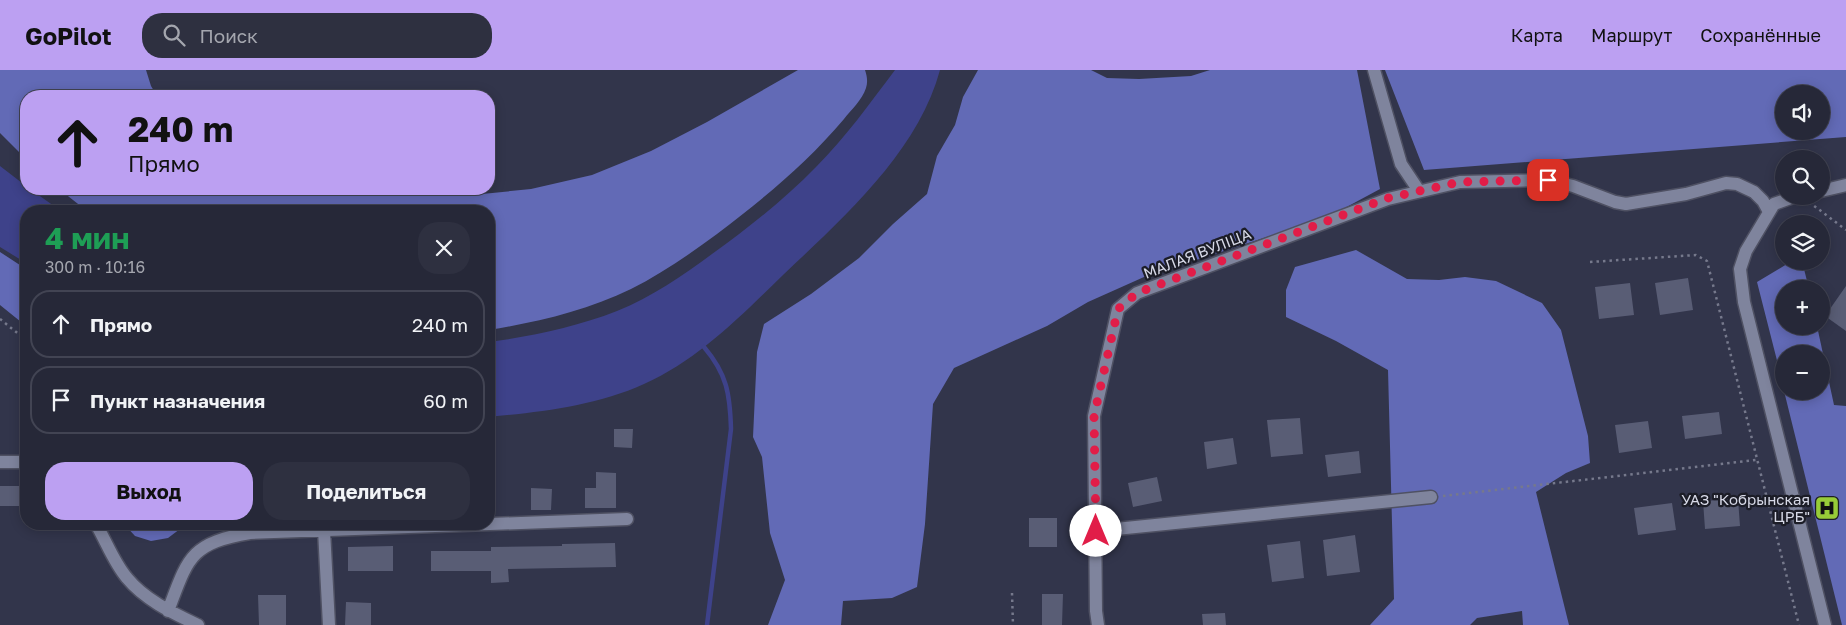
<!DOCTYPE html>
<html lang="ru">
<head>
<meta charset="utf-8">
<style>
	body { margin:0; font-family:"Golos Text",sans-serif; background:#2e3040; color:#f1f3f6; height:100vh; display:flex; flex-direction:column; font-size:19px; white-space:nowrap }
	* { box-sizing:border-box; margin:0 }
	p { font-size:16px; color:#a4a6ae }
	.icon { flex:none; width:28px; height:28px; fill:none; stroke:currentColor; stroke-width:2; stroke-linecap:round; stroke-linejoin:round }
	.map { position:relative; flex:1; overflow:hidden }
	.details { position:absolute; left:20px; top:135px; width:475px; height:325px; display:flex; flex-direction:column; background:#262838; border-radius:20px; box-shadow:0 2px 12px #0003,0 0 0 1px #424453 }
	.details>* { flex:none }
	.hud { position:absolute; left:20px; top:20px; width:475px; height:105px; border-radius:20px; box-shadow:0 2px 12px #0003,0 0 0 1px #424453; background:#bca0f2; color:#111; overflow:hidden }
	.fabs { position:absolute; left:1775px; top:15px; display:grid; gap:10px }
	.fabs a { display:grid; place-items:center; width:55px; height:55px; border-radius:50%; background:#262838; box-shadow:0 2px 12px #0003,0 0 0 1px #424453; font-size:25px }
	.pin { position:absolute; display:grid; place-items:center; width:42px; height:42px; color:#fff; margin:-21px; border-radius:10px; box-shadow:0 2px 8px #0006 }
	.me { position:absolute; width:55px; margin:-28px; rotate:0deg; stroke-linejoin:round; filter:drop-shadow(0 0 4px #0008) }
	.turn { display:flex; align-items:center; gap:18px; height:105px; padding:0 25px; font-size:22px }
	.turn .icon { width:65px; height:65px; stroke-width:2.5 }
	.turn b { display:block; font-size:35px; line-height:42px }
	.round { display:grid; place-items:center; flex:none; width:52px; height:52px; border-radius:20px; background:#2e3040 }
	.headline { display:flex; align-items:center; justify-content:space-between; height:85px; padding:0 25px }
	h1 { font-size:30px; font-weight:700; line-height:38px; color:#1e9e55 }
	.primary-button { display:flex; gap:10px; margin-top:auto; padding:10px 25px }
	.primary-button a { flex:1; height:58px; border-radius:20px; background:#bca0f2; color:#111; font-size:20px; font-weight:700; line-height:58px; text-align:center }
	.primary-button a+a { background:#2e3040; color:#f1f3f6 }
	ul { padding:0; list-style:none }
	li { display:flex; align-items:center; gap:15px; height:68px; margin:0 10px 8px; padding:0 15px; border:2px solid #424453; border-radius:20px }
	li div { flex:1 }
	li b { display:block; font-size:19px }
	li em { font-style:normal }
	header { display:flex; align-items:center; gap:30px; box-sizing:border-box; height:70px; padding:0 25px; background:#bca0f2; color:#111 }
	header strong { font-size:24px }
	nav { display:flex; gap:28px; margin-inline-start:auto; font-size:18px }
	.search { width:350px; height:45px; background:#2e3040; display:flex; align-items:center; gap:12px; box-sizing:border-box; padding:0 18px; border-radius:20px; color:#a4a6ae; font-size:19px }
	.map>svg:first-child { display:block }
	.forest { fill:#626ab6; fill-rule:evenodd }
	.water { fill:#3e428a }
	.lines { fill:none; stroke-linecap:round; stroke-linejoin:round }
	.stream { stroke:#3e428a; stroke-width:4.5 }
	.building { fill:#595d75 }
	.minor-casing { stroke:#4f5163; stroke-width:15 }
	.path { stroke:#76798c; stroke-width:2.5; stroke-dasharray:2.5 4; stroke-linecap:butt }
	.minor { stroke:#7f849d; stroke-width:12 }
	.route { stroke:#e11d48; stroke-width:9; stroke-dasharray:0 16.2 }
	.labels { text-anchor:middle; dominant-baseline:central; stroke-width:4.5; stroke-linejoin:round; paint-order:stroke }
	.street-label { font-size:15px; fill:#d7d9e7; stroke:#1c1d27 }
	.poi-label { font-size:15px; fill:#d7d9e7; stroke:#1c1d27; text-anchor:end }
</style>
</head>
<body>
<header>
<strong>GoPilot</strong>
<div class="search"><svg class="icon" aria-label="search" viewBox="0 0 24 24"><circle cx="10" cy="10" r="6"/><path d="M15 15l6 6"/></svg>Поиск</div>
<nav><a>Карта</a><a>Маршрут</a><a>Сохранённые</a></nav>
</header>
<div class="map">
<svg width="1846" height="555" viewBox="0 0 1846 555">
	<rect width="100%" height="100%" fill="#32354b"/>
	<path class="forest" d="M0 0H146L151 16 157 26H26V89L0 63Z
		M798 0H865C867 6 868 12 866 18 862 30 851 40 844 49 807 93 762 130 717 164 690 184 661 204 631 219 586 241 537 252 489 260V141H87L59 119H335L404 125H472L531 119 592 105 651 81 707 52Z
		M978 0H1091L1107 8 1139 9 1191 6 1210 0H1357L1380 119 1328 147 1144 207 1088 232 1047 256 954 298 933 334 925 454 917 517 892 528 843 531 841 555H768L785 510 770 463 762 387 753 367 757 282 764 254 811 224 859 188 893 154 927 124 937 86 955 55 963 27Z
		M1385 0H1846V67L1424 100ZM1784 24H1821V61H1784Z
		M1356 180 1407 209 1439 210 1465 207 1496 211 1542 233 1561 260 1588 366 1590 393 1566 403 1536 422 1569 555H1523L1522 541 1477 548 1470 555H1370L1394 529 1388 300 1336 271 1286 247V220L1295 197Z
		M0 182 26 199V256L0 235Z
		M1792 191H1802L1809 219H1784V256H1817L1834 335 1846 336V555H1842L1784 321H1821V284H1784V318L1757 212Z
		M124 454H184V456L168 468 151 471 135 466Z"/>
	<path class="water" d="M895 0H940C918 82 843 148 783 205 741 246 698 290 644 314 596 336 540 342 489 347V272C533 266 576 257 617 241 652 227 682 206 712 184 748 158 785 129 816 97 846 67 870 33 895 0Z
		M0 96 26 116V119H30L61 141H26V193L0 177Z"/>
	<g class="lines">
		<path class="stream" d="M704 277C727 304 730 324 731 359L707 555"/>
	</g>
	<path class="building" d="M1688 208 1693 240 1660 245 1655 213Z
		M1630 213 1634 245 1599 249 1595 217Z
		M1846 216V261L1825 246Z
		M1719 342 1722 364 1685 369 1682 346Z
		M1300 348 1303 384 1271 387 1267 350Z
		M1648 351 1652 378 1619 383 1615 355Z
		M614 359H633L632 378 614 377Z
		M1233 368 1237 394 1207 399 1204 372Z
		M1359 381 1361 403 1328 407 1325 385Z
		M596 402 616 403V438H585V418H596Z
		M1157 407 1162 431 1133 437 1128 413Z
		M0 416H24V436H0Z
		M531 418 552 419 551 440H531Z
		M1738 429 1740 456 1705 459 1703 431Z
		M1672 433 1676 460 1638 465 1634 438Z
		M1029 448H1057V477H1029Z
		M1355 465 1360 502 1327 506 1323 470Z
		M1300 471 1304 508 1272 512 1267 475Z
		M615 473 616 497 508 499 509 512 491 513V501H431V481H491V477L562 476V474Z
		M393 476V501H348V477Z
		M1042 524H1063L1062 555H1042Z
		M258 525H286V555H259Z
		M346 532 371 533V555H345Z
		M1225 543 1226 555H1203L1202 544Z"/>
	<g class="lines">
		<defs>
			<path id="minor" d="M1374 0 1401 94 1419 121
				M1821 121 1846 115
				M1796 126 1774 134 1746 181 1740 199 1744 232 1825 555
				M0 392H26
				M96 454C106 471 114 493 127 508 145 530 173 543 198 555
				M324 460 329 555
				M1096 461 1431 427
				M168 541C188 488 190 473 250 463L627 449
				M1098 555 1096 541 1094 346 1118 239 1137 223 1388 129 1460 112 1548 110 1573 116 1615 132 1626 134 1686 124 1726 113 1737 114 1754 122 1763 131 1769 142"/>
		</defs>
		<use href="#minor" class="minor-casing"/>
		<path class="path" d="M1809 132 1846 160
			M1590 192 1696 185 1707 191 1799 555
			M0 249 26 270
			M1443 426 1756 390
			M1012 523 1013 555"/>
		<use href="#minor" class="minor"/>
	</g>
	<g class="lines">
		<path class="route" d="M1096 461 1094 346 1118 239 1137 223 1388 128 1460 112 1548 110"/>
	</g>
	<defs>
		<symbol id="hospital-square" viewBox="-11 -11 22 22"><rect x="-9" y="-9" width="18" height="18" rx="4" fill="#97cc38" stroke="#1c1d27"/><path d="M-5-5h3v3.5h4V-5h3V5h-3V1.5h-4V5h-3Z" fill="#111"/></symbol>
	</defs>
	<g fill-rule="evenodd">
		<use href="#hospital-square" x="1813" y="424" width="28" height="28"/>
	</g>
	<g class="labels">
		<g class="street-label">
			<text transform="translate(1197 183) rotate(-21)">МАЛАЯ ВУЛІЦА</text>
		</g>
		<g class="poi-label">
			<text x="1810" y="429">УАЗ "Кобрынская<tspan x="1810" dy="17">ЦРБ"</tspan></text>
		</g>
	</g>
</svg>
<div class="fabs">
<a><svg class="icon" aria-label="sound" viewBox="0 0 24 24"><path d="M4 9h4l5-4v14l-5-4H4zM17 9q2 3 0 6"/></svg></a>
<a><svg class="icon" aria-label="search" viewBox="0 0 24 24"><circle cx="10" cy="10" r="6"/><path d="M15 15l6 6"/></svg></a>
<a><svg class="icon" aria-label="layers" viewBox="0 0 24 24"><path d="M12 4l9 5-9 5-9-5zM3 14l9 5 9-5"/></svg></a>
<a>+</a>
<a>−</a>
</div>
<div class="pin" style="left:1548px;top:110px;background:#d93025"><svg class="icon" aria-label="arrive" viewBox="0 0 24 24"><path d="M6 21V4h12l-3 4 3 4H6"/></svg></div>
<svg class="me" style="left:1096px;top:461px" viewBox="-20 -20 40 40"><circle r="19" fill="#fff"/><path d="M0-13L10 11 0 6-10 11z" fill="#e11d48"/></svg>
<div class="hud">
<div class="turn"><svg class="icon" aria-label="ahead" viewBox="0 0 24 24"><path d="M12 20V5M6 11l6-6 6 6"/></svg><div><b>240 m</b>Прямо</div></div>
</div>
<section class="details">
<div class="headline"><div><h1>4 мин</h1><p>300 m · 10:16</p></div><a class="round"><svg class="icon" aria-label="close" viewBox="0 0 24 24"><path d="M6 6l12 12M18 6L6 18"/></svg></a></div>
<ul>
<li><svg class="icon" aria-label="ahead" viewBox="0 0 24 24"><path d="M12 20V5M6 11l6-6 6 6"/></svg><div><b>Прямо</b></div><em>240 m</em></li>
<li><svg class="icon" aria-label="arrive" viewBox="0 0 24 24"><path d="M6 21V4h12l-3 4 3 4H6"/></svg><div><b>Пункт назначения</b></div><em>60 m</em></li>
</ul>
<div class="primary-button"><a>Выход</a><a>Поделиться</a></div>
</section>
</div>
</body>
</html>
